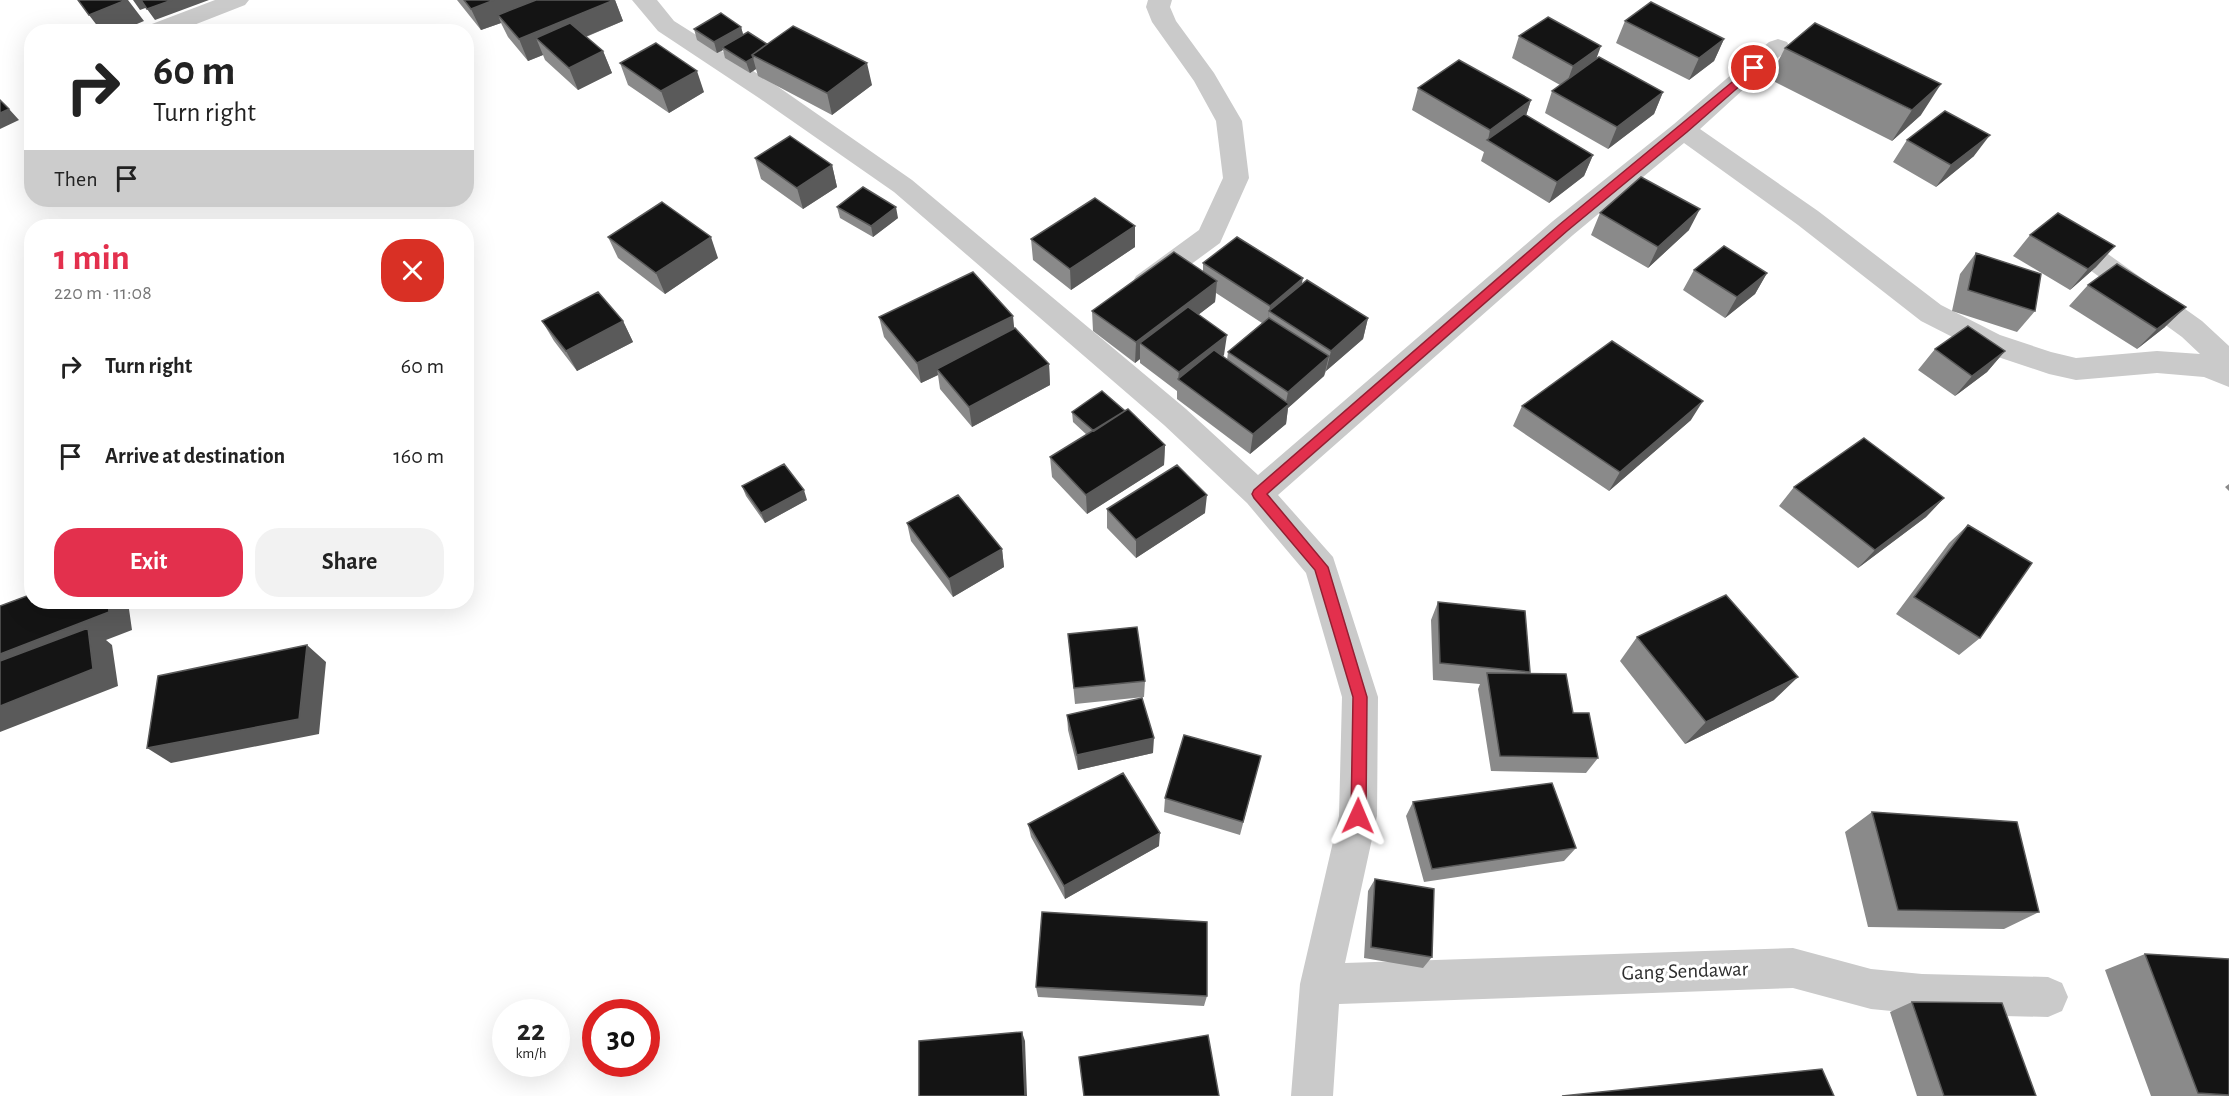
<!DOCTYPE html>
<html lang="en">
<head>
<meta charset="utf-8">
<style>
	body { margin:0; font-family:"Alegreya Sans",sans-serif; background:#f2f2f2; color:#222; height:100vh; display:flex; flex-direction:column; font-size:22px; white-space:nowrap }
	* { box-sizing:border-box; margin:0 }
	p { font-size:20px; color:#767676 }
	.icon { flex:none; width:33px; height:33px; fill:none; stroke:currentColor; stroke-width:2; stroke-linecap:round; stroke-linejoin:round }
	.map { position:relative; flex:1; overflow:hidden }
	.sheet { position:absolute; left:24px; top:219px; width:450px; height:390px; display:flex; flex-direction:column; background:#fff; border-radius:24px; box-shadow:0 6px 24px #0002 }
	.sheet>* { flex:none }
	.banner { position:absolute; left:24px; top:24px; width:450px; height:183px; border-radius:24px; box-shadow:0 6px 24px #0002; background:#fff; color:#222; overflow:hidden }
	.speed { position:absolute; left:492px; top:999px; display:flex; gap:12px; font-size:30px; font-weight:700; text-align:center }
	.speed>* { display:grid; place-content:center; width:78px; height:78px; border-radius:50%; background:#fff; box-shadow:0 6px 24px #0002; line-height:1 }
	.speed small { font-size:15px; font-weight:400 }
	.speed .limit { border:9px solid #d22; background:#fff; color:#111 }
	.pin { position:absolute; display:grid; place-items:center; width:51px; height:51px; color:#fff; margin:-26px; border:3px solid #fff; border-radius:50%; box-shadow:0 2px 6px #0007 }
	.me { position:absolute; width:66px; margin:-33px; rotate:1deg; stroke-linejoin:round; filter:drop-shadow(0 0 4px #0008) }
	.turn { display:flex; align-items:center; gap:21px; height:126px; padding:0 30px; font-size:27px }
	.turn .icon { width:78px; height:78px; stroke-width:2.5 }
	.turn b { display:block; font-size:42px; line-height:51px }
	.then { display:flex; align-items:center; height:57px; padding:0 30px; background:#0003; gap:12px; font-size:22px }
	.round { display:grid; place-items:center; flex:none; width:63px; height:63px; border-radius:24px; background:#f2f2f2 }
	.head { display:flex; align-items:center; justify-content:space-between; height:102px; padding:0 30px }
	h1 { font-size:36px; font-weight:600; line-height:45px; color:#e3304d }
	.cta { display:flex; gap:12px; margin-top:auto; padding:12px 30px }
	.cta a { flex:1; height:69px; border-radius:24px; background:#e3304d; color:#fff; font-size:24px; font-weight:600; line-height:69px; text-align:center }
	.cta a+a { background:#f2f2f2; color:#222 }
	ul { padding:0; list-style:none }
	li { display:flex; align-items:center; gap:18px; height:90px; padding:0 30px }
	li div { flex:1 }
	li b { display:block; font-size:22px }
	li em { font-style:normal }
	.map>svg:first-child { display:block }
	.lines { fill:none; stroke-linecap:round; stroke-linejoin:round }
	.minor { fill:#cacaca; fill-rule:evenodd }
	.wall { fill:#8a8a8a; fill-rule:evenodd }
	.shaded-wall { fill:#5a5a5a }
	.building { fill:#141414; stroke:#5a5a5a; stroke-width:1.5 }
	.route { fill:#e3304d; stroke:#941f32; stroke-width:1.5 }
	.labels { text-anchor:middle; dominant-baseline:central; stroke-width:6; stroke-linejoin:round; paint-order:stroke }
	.near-street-label { font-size:21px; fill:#2d2d2d; stroke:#fff }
</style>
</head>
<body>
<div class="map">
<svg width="2229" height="1096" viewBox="0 0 2229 1096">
	<rect width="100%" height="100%" fill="#fff"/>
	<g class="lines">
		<path class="minor" d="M215 0H249L245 5 176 32H141L144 27Z
			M632 0H657L674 21 777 86 912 180 1186 409 1258 475 1553 221 1674 124 1769 42 1778 39 1787 42 1790 47 1700 129 1818 211 1941 305 2000 335 2051 352 2076 358 2157 351 2200 354 2182 337 2057 246 2053 239 2057 232 2067 229 2077 232 2202 321 2229 346V387L2204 377 2157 373 2076 380 2049 374 1980 351 1921 321 1798 225 1684 143 1573 235 1278 495 1333 557 1378 697 1377 816 1345 963 1793 948 1871 969 1922 974 2048 977 2062 983 2068 997 2062 1011 2048 1017 1922 1014 1871 1009 1793 988 1339 1004 1333 1096H1291L1300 984 1339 816 1342 697 1306 573 1247 503 1164 425 894 192 759 98 658 31Z
			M1148 0H1172L1170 7 1176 21 1214 73 1242 121 1249 178 1220 243 1156 290 1146 293 1136 290 1132 283 1136 276 1199 230 1223 178 1216 121 1194 81 1152 22 1146 7Z"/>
	</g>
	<path class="wall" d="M457 0H615L623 21 586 37 603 51 612 73 578 90 545 60 543 55 528 61 508 37 501 23 481 30Z
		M1625 21 1724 39 1714 61 1689 80 1616 43Z
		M741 27 743 34 872 85 832 115 758 76 756 69 750 73 725 58 723 50 717 53 697 40 694 29Z
		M1519 36 1596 59 1663 92 1654 114 1608 149 1545 113 1552 91 1560 85 1512 58Z
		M1785 48 1921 115 1892 141 1769 79Z
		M620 63 704 92 669 113 628 85Z
		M1418 88 1531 100 1526 115 1593 155 1584 176 1549 203 1481 161 1484 152 1412 110Z
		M1907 140 1974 156 1936 187 1893 162Z
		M755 158 832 165 837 187 803 209 761 179Z
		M837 207 898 218 873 237 840 218Z
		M1600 213 1689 230 1648 268 1591 235Z
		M2030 235 2115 246 2096 267 2070 290 2013 256Z
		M608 237 718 258 665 294 618 258Z
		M1031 239 1135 247 1071 290 1033 260Z
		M1976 253 2035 311 2017 332 1952 311 1960 274Z
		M1203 263 1302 284 1368 318 1363 339 1326 371 1324 376 1288 408 1286 424 1250 454 1177 399V391L1140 363V359L1135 363 1093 331 1092 311 1203 271ZM1216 293 1262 323 1228 352 1227 360 1223 356 1224 355 1198 315 1215 302Z
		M1694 270 1767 273 1755 294 1725 318 1683 290Z
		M2088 285 2165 327 2137 349 2069 306Z
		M879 317 1014 329 1049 364 1050 385 972 427 940 389 938 375 921 383 884 337Z
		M542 321H623L633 342 577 371 554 341Z
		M1935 349 2005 351 1987 372 1955 396 1918 370Z
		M1522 406 1691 420 1609 491 1513 426Z
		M1072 412 1165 445 1164 465 1087 514 1052 477 1050 457 1087 435 1073 422Z
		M2229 484V491L2225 487Z
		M742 486 807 500 765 523 746 496Z
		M1794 487 1944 498 1926 517 1858 568 1779 506Z
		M1107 509 1205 513 1136 558 1107 528Z
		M907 523 1002 549 1004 567 953 597 911 541Z
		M1968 525 1980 638 1959 655 1896 614 1949 543Z
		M1438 602 1530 672 1529 673 1573 713 1598 758 1586 773 1491 771 1478 689 1480 684 1433 680 1431 620Z
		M1068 634 1145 681 1144 697 1075 704Z
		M1637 637 1774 700 1685 744 1620 661Z
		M1067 715 1153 753 1078 770 1068 730Z
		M1261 756 1240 835 1164 812 1165 798Z
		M1413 802 1576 848 1564 861 1424 882 1406 816Z
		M1872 812 2039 912 2004 929 1868 927 1845 832Z
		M1028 824 1159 846 1065 899 1031 837Z
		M1375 879 1432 957 1423 968 1364 958 1368 891Z
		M2145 954 2229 959V1096H2151L2105 970Z
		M1036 987 1207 996 1204 1006 1038 997Z
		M1912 1002 2036 1096H1917L1890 1012Z"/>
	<path class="shaded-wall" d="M126 0H128L144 21 118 32H102L89 15Z
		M133 0H167L140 10Z
		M172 0H209L155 20 147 9Z
		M494 0H534L538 9 498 15 501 23 481 30 471 9Z
		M615 0 623 21 551 51 536 38 543 55 528 61 519 39Z
		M741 27 744 38 722 47 723 50 717 53 714 42Z
		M1724 39 1714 61 1689 80 1699 58Z
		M1601 46 1593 68 1565 88 1573 66Z
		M603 51 612 73 578 90 569 68Z
		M753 58 756 69 750 73 746 62Z
		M867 63 872 85 832 115 827 93Z
		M697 71 704 92 669 113 661 91Z
		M1941 84 1921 115 1892 141 1912 110Z
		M1663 92 1654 114 1608 149 1617 127Z
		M1531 100 1524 122 1488 140 1490 130Z
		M9 109 19 120 0 129V113Z
		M1990 135 1974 156 1936 187 1951 165Z
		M1593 155 1584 176 1549 203 1557 182Z
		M832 165 837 187 803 209 797 188Z
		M896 207 898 218 873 237 871 226Z
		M1700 209 1689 230 1648 268 1658 247Z
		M1135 226V247L1071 290 1070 269Z
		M711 237 718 258 665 294 656 273Z
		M2115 246 2096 267 2070 290 2088 269Z
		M1767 273 1755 294 1725 318 1737 297Z
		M1303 278 1299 299 1269 311 1267 326 1270 306Z
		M1217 281 1215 302 1151 351 1140 343V359L1135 363 1136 342Z
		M2186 307 2165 327 2137 349 2157 329Z
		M1013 316 1015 336 937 369 938 375 921 383 917 363Z
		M1368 318 1363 339 1326 371 1331 351Z
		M623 321 633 342 577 371 566 351Z
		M1227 335 1224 355 1186 385 1178 380 1179 372Z
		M2005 351 1987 372 1955 396 1972 376Z
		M1329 356 1324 376 1288 408 1286 424 1250 454 1253 434 1285 407 1288 392Z
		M1049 364 1050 385 972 427 969 407Z
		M1703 401 1691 420 1609 491 1620 472Z
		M1165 445 1164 465 1087 514 1086 495Z
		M804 490 807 500 765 523 761 513Z
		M1207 495 1205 513 1136 558V540Z
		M1944 498 1926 517 1858 568 1875 550Z
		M1002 549 1004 567 953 597 949 579Z
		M108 602H128L132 630 106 640 112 645 118 686 0 732V654Z
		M307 645 326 662 319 734 171 763 147 748Z
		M1798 677 1774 700 1685 744 1706 722Z
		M1154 738 1153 753 1078 770 1077 755Z
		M1160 833 1159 846 1065 899 1064 886Z
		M1022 1032 1025 1041 1027 1096H1025Z"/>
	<path class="building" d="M78 0H126L89 15Z
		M141 0H172L147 9Z
		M464 0H494L471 9Z
		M536 0H614L519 39 498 15Z
		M1651 2 1724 39 1699 58 1625 21Z
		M721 13 741 27 714 42 694 29Z
		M1548 17 1601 46 1573 66 1519 36Z
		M570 23 603 51 569 68 536 38Z
		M1815 23 1941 84 1912 110 1785 48Z
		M793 26 867 63 827 93 752 55Z
		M748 32 767 44 752 55 753 58 746 62 722 47Z
		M656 43 697 71 661 91 620 63Z
		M1599 57 1663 92 1617 127 1552 91Z
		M1459 60 1531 100 1490 130 1418 88Z
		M0 100 9 109 0 113Z
		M1945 111 1990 135 1951 165 1907 140Z
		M1524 114 1593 155 1557 182 1487 140Z
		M790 136 832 165 797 188 755 158Z
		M1641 177 1700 209 1658 247 1600 213Z
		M863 187 896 207 871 226 837 207Z
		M1095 198 1135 226 1070 269 1031 239Z
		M662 202 711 237 656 273 608 237Z
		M2058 213 2115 246 2088 269 2030 235Z
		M1237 237 1303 278 1270 306 1203 263Z
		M1724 246 1767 273 1737 297 1694 270Z
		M1174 252 1217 281 1136 342 1092 311Z
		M1976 253 2041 274 2035 311 1968 290Z
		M2117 264 2186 307 2157 329 2088 285Z
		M973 272 1013 316 917 363 879 317Z
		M1307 280 1368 318 1331 351 1269 311Z
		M598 292 623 321 566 351 542 321Z
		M1188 307 1227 335 1179 372 1140 343Z
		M1269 318 1329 356 1288 392 1228 352Z
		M1968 326 2005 351 1972 376 1935 349Z
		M1015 328 1049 364 969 407 937 369Z
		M1612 341 1703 401 1620 472 1522 406Z
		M1214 350 1289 404 1253 434 1178 379Z
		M1102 391 1125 411 1094 431 1072 412Z
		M1128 409 1165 445 1086 495 1050 457Z
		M1864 438 1944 498 1875 550 1794 487Z
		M784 464 804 490 761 513 742 486Z
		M1177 465 1207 495 1136 540 1107 509Z
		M958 495 1002 549 949 579 907 523Z
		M1968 525 2032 563 1980 638 1914 597Z
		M32 594V602H108L109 612 0 654V606Z
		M1726 595 1798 677 1706 722 1637 637Z
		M1438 602 1525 611 1530 672 1440 663Z
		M1137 627 1145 681 1074 688 1068 634Z
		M88 628 93 669 0 706V661Z
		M307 645 299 719 147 748 158 676Z
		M1487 673 1566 674 1573 713H1589L1598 758 1500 756Z
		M1142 698 1154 738 1077 755 1067 715Z
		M1184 735 1261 756 1243 822 1165 798Z
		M1123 773 1160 833 1064 886 1028 824Z
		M1552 783 1576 848 1432 869 1413 802Z
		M1872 812 2017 822 2039 912 1898 910Z
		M1375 879 1434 889 1432 957 1371 947Z
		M1042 912 1207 922V996L1036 987Z
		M2145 954 2229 959V1095L2198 1093Z
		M1912 1002 2002 1003 2036 1096H1944Z
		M1022 1032 1025 1096H919V1041Z
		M1208 1035 1219 1096H1084L1079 1057Z
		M1822 1069 1834 1096H1562Z"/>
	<path class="route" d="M1754 64 1758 65V70L1687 132 1567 231 1267 494 1328 567 1367 697 1366 816 1364 821 1358 823 1353 821 1351 816 1353 697 1315 570 1254 498 1252 494 1254 490 1559 225Z"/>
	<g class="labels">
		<g class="near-street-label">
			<text transform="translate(1685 971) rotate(-2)">Gang Sendawar</text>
		</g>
	</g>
</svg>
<div class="speed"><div>22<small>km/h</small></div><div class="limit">30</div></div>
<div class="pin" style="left:1754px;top:68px;background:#d93025"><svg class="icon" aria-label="arrive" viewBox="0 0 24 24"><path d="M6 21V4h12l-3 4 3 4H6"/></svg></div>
<svg class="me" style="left:1358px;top:816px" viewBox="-20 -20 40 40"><path d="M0-17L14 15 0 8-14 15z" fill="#e3304d" stroke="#fff" stroke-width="4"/></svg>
<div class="banner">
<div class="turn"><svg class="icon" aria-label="right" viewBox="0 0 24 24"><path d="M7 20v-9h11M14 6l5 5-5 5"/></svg><div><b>60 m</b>Turn right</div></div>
<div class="then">Then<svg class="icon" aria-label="arrive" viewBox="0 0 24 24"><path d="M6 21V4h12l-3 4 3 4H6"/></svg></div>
</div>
<section class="sheet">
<div class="head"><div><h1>1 min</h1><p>220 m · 11:08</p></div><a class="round" style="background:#d93025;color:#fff"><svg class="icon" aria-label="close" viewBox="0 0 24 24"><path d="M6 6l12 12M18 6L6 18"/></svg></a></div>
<ul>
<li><svg class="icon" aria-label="right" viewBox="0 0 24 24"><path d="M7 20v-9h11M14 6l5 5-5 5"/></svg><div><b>Turn right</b></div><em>60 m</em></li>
<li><svg class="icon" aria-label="arrive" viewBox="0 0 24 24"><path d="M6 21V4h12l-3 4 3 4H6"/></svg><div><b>Arrive at destination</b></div><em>160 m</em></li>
</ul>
<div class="cta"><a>Exit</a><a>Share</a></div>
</section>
</div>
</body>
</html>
